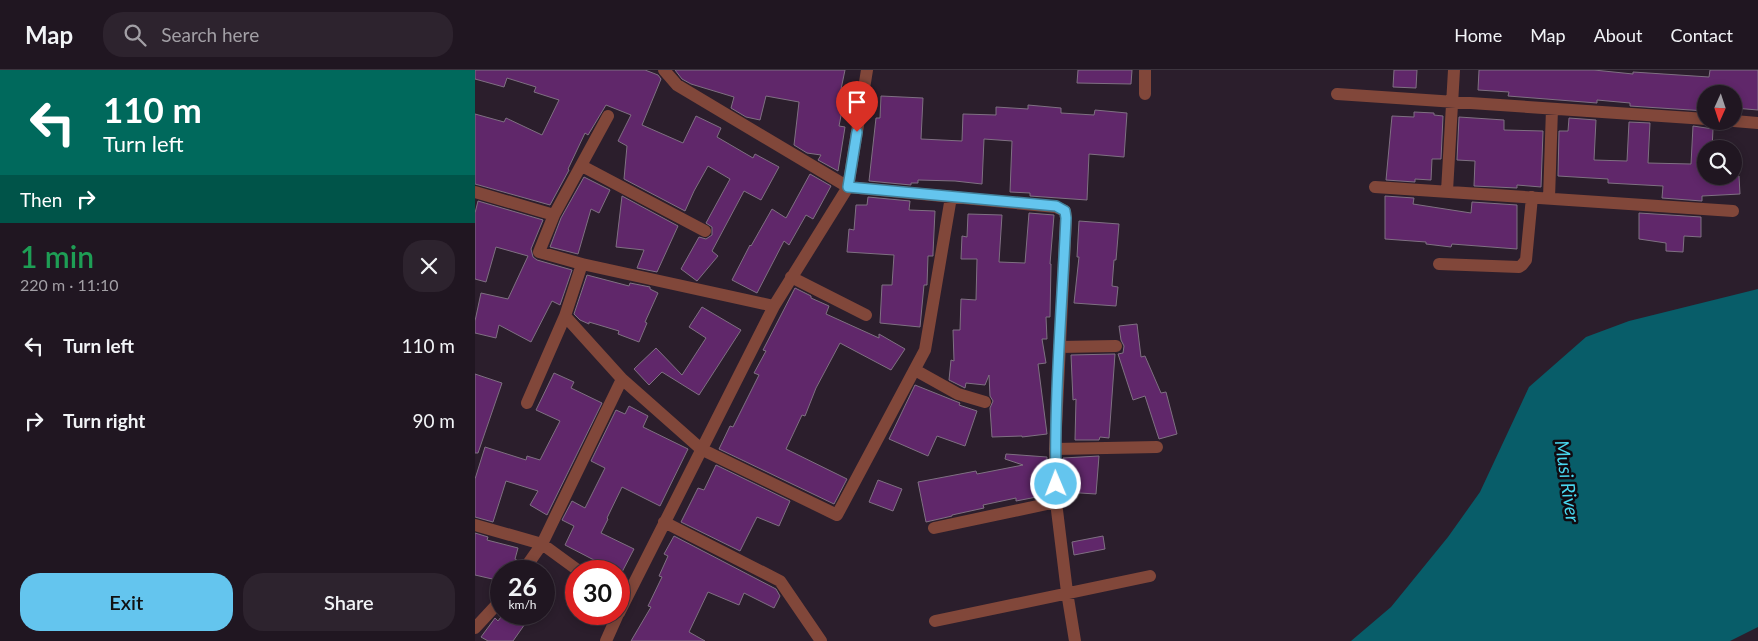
<!DOCTYPE html>
<html lang="en">
<head>
<meta charset="utf-8">
<style>
	body { margin:0; font-family:Lato,sans-serif; background:#2d232e; color:#f1f3f6; height:100vh; display:flex; flex-direction:column; font-size:19px; white-space:nowrap }
	* { box-sizing:border-box; margin:0 }
	p { font-size:16px; color:#a29fa5 }
	.icon { flex:none; width:28px; height:28px; fill:none; stroke:currentColor; stroke-width:2; stroke-linecap:round; stroke-linejoin:round }
	.map { position:relative; flex:1; overflow:hidden }
	.sheet { display:flex; flex-direction:column; background:#201621; width:475px }
	.sheet>* { flex:none }
	.hud { background:#00695c; color:#fff; overflow:hidden }
	.needle { width:32px; rotate:183deg }
	.buttons { position:absolute; left:1222px; top:15px; display:grid; gap:10px }
	.buttons a { display:grid; place-items:center; width:45px; height:45px; border-radius:50%; background:#201621; box-shadow:0 2px 8px #0003,0 0 0 1px #3d353f; font-size:25px }
	.speed { position:absolute; left:15px; top:490px; display:flex; gap:10px; font-size:25px; font-weight:700; text-align:center }
	.speed>* { display:grid; place-content:center; width:65px; height:65px; border-radius:50%; background:#201621; box-shadow:0 2px 8px #0003,0 0 0 1px #3d353f; line-height:1 }
	.speed small { font-size:12px; font-weight:400 }
	.speed .limit { border:8px solid #d22; background:#fff; color:#111 }
	.pin { position:absolute; display:grid; place-items:center; width:42px; height:42px; color:#fff; margin:-51px -21px; border-radius:50% 50% 50% 0; rotate:-45deg; box-shadow:0 0 5px #0007 }
	.pin .icon { rotate:45deg }
	.me { position:absolute; width:55px; margin:-28px; rotate:359deg; stroke-linejoin:round; filter:drop-shadow(0 0 4px #0008) }
	.turn { display:flex; align-items:center; gap:18px; height:105px; padding:0 20px; font-size:22px }
	.turn .icon { width:65px; height:65px; stroke-width:2.5 }
	.turn b { display:block; font-size:35px; line-height:42px }
	.then { display:flex; align-items:center; height:48px; padding:0 20px; background:#0003; gap:10px; font-size:19px }
	.round { display:grid; place-items:center; flex:none; width:52px; height:52px; border-radius:20px; background:#2d232e }
	.summary { display:flex; align-items:center; justify-content:space-between; height:85px; padding:0 20px }
	h1 { font-size:30px; font-weight:600; line-height:38px; color:#1e9e55 }
	.button { display:flex; gap:10px; margin-top:auto; padding:10px 20px }
	.button a { flex:1; height:58px; border-radius:20px; background:#64c5ee; color:#111; font-size:20px; font-weight:600; line-height:58px; text-align:center }
	.button a+a { background:#2d232e; color:#f1f3f6 }
	ul { padding:0; list-style:none }
	li { display:flex; align-items:center; gap:15px; height:75px; padding:0 20px }
	li div { flex:1 }
	li b { display:block; font-size:19px }
	li em { font-style:normal }
	header { display:flex; align-items:center; gap:30px; box-sizing:border-box; height:70px; padding:0 25px; background:#201621; border-bottom:1px solid #3d353f }
	header strong { font-size:24px }
	nav { display:flex; gap:28px; margin-inline-start:auto; font-size:18px }
	.search { width:350px; height:45px; background:#2d232e; display:flex; align-items:center; gap:12px; box-sizing:border-box; padding:0 18px; border-radius:20px; color:#a29fa5; font-size:19px }
	main { display:flex; flex:1; min-height:0 }
	.map>svg:first-child { display:block }
	.water { fill:#085d69 }
	.building { fill:#60276a; stroke:#7f7082 }
	.lines { fill:none; stroke-linecap:round; stroke-linejoin:round }
	.street { stroke:#81473a; stroke-width:12 }
	.route-casing { stroke:#41809b; stroke-width:12 }
	.route { stroke:#64c5ee; stroke-width:9 }
	.labels { text-anchor:middle; dominant-baseline:central; stroke-width:5; stroke-linejoin:round; paint-order:stroke }
	.water-label { font-size:19px; font-style:italic; fill:#49d7ef; stroke:#100a10 }
</style>
</head>
<body>
<header>
<strong>Map</strong>
<div class="search"><svg class="icon" aria-label="search" viewBox="0 0 24 24"><circle cx="10" cy="10" r="6"/><path d="M15 15l6 6"/></svg>Search here</div>
<nav><a>Home</a><a>Map</a><a>About</a><a>Contact</a></nav>
</header>
<main>
<section class="sheet">
<div class="hud">
<div class="turn"><svg class="icon" aria-label="left" viewBox="0 0 24 24"><path d="M17 20v-9H6M10 6l-5 5 5 5"/></svg><div><b>110 m</b>Turn left</div></div>
<div class="then">Then<svg class="icon" aria-label="right" viewBox="0 0 24 24"><path d="M7 20v-9h11M14 6l5 5-5 5"/></svg></div>
</div>
<div class="summary"><div><h1>1 min</h1><p>220 m · 11:10</p></div><a class="round"><svg class="icon" aria-label="close" viewBox="0 0 24 24"><path d="M6 6l12 12M18 6L6 18"/></svg></a></div>
<ul>
<li><svg class="icon" aria-label="left" viewBox="0 0 24 24"><path d="M17 20v-9H6M10 6l-5 5 5 5"/></svg><div><b>Turn left</b></div><em>110 m</em></li>
<li><svg class="icon" aria-label="right" viewBox="0 0 24 24"><path d="M7 20v-9h11M14 6l5 5-5 5"/></svg><div><b>Turn right</b></div><em>90 m</em></li>
</ul>
<div class="button"><a>Exit</a><a>Share</a></div>
</section>
<div class="map">
<svg width="1283" height="571" viewBox="0 0 1283 571">
	<rect width="100%" height="100%" fill="#2b1e2c"/>
	<path class="water" d="M1283 219V557L1255 571H876L916 537 973 467 1005 422 1054 317 1111 267 1154 251Z"/>
	<path class="building" d="M0 0H170L183 5 186 9 167 55 208 73 221 46 246 58 242 67 278 88 280 84 304 97 286 130 269 121 237 181 243 186 222 211 206 199 224 167 231 169 237 165V157L231 153 255 109 233 96 219 121 210 141 149 109 152 76 143 71 156 45 131 35 113 65 110 63 93 99 94 100 75 135 0 114V44L29 52 31 48 67 65 84 30 59 22 61 17 32 8 29 17 0 9Z
		M200 0H370L365 24 370 25 364 56 370 57 363 101 343 90 346 85 332 83 319 75 324 32 291 26 285 50 271 47 256 38 259 27 216 14 207 9Z
		M603 0H657L656 14 602 13Z
		M919 0H942L941 18 918 17Z
		M1004 0H1119L1158 4V2L1234 7 1235 0H1283V40L1259 38V24H1231V41L1155 36V33L1122 30V33L1033 26 1034 22 1003 20Z
		M406 26 448 28 446 69 487 71 488 44 521 45V37L553 39V35L586 38V43L619 45 620 40 652 43 649 87 614 84 612 130 555 126V123L535 122 537 71 509 69 507 114 480 111 443 110V113H436V115L394 111 401 48H405Z
		M939 42 959 43V45L968 46 966 89H957L956 110 940 109V112L911 110 917 46 939 47Z
		M984 47 1029 50V60L1068 61 1066 117 1042 115V118L999 116 1000 91 982 90Z
		M1094 48 1121 50 1119 90 1152 91 1154 52 1175 53 1173 93 1216 94 1218 56 1238 59 1237 79H1231V106H1264L1265 124 1227 126V131L1187 128 1188 116 1133 113V109L1083 106 1084 61H1093Z
		M335 104 356 116 338 149 331 145 314 175 309 171 282 223 257 210 275 175 276 176 297 139 311 148Z
		M109 107 135 120 124 143 116 139 103 184 75 177 86 148Z
		M147 126 203 156 182 202 162 198 169 180 141 177Z
		M910 126 939 128 938 134 996 143 997 132 1042 135V179L977 174 976 177 951 174V172L910 169Z
		M393 127 435 131 434 140 460 141 458 183V186H453L452 215H449L445 257 405 253 407 215H417L419 185 372 182 374 159 379 160 381 135H392Z
		M3 131 68 150 56 179 58 187 62 190 97 200 85 235 77 231 56 272 24 255 21 268 0 263V251L6 223 33 229 53 186 21 177 11 212 0 209V143Z
		M554 143 579 145 575 194H576L575 247H571L572 269H567L571 293 563 294 572 364 547 367V366L517 367 515 338 518 331 515 326 514 305 510 315 491 313 490 318 474 310 476 290 479 291 478 260H485L486 229 501 230 502 189H486L487 166 492 167 493 144 527 145 524 192 550 193Z
		M1164 143 1226 147V167L1209 166 1208 182 1191 181V173L1164 169Z
		M604 151 644 154 641 190H639L637 216 643 217 641 236 599 233 604 187H602Z
		M112 205 154 216 155 213 175 217V219L183 223 170 252 172 253 164 272 143 264 144 261 114 252V254L105 250 99 244Z
		M320 218 336 226V228L354 236 351 244 404 268V264L430 279 416 300 365 273 341 318 330 346 327 345 311 379 372 409 359 434 244 379 255 356 258 357 284 305 279 303 291 281 288 280Z
		M227 237 266 260 224 325 187 302 174 315 159 299 181 278 207 305 231 268 214 257Z
		M662 254 666 287 670 286 686 323 691 322 702 364 684 369 670 326 658 330 643 284 648 283 649 276 646 270 644 256Z
		M640 284 634 368 625 367 624 370H600L601 329 598 330 596 285Z
		M79 303 99 312 96 318 127 333 72 445 55 435 63 421 31 411 18 452 0 447V409L10 377 51 390 52 386 65 390 85 351 61 340Z
		M0 304 27 313 3 383H0Z
		M440 315 485 333 484 335 502 341 490 376 462 366 453 386 414 369Z
		M154 336 173 346 168 357 213 379 185 436 147 417 132 448 133 449 126 463 159 479 146 504 90 475 99 456 87 450 97 431 110 438 130 398 116 391 141 340 150 344Z
		M531 384 572 387V425L541 431V428L508 435 509 438 477 445V446L451 452 443 412 501 401 502 404 548 395 530 389Z
		M624 386 621 424 589 422 588 388Z
		M241 395 315 431 304 456 282 447 265 481 206 452 223 418 229 420Z
		M403 410 427 419 418 441 394 432Z
		M0 463 13 467 12 470 43 478 40 489 45 492 40 501H26V511L0 505Z
		M199 466 301 519 305 526 299 538 269 523 264 535 233 522 214 562 230 571H156L176 537 173 536 187 507 184 506 193 486 189 484Z
		M628 466 630 479 599 485 597 472Z
		M28 544H57L38 571H13L6 567 20 548 23 551Z"/>
	<g class="lines">
		<path class="street" d="M189 0 202 15 373 117 581 137 590 141 591 148 580 379 581 432 592 522 600 571
			M670 24V0
			M862 24 1231 49
			M1259 51 1283 53
			M107 96 230 161
			M900 117 1258 141
			M972 121 979 0
			M0 122 79 145 64 182 107 194 299 236
			M1074 128 1077 39
			M79 145 133 46
			M107 194 90 246 147 309 226 379 362 445 450 280 476 127
			M964 194 1044 197 1047 195 1051 190 1057 127
			M316 207 391 245
			M584 277 641 276
			M440 300 483 324 510 332
			M52 333 90 246
			M580 379 682 377
			M189 452 305 511 346 571
			M0 455 67 474 104 501
			M459 458 581 432
			M48 501 67 474 147 309
			M144 543 299 236 373 117 392 0
			M460 551 675 506
			M0 558 26 530
			M131 571 143 544"/>
	</g>
	<g class="lines">
		<defs>
			<path id="route" d="M382 62 373 117 581 136 590 141 591 148C587 237 579 326 581 414"/>
		</defs>
		<use href="#route" class="route-casing"/>
		<use href="#route" class="route"/>
	</g>
	<g class="labels">
		<g class="water-label">
			<text transform="translate(1093 411) rotate(82)">Musi River</text>
		</g>
	</g>
</svg>
<div class="buttons">
<a><svg class="needle" viewBox="-14 -14 28 28"><path d="M0-13l5 13h-10z" fill="#e53935"/><path d="M0 13l5-13h-10z" fill="#a29fa5"/></svg></a>
<a><svg class="icon" aria-label="search" viewBox="0 0 24 24"><circle cx="10" cy="10" r="6"/><path d="M15 15l6 6"/></svg></a>
</div>
<div class="speed"><div>26<small>km/h</small></div><div class="limit">30</div></div>
<div class="pin" style="left:382px;top:62px;background:#d93025"><svg class="icon" aria-label="arrive" viewBox="0 0 24 24"><path d="M6 21V4h12l-3 4 3 4H6"/></svg></div>
<svg class="me" style="left:581px;top:414px" viewBox="-20 -20 40 40"><circle r="17" fill="#64c5ee" stroke="#fff" stroke-width="3"/><path d="M0-11L8 9 0 5-8 9z" fill="#fff"/></svg>
</div>
</main>
</body>
</html>
